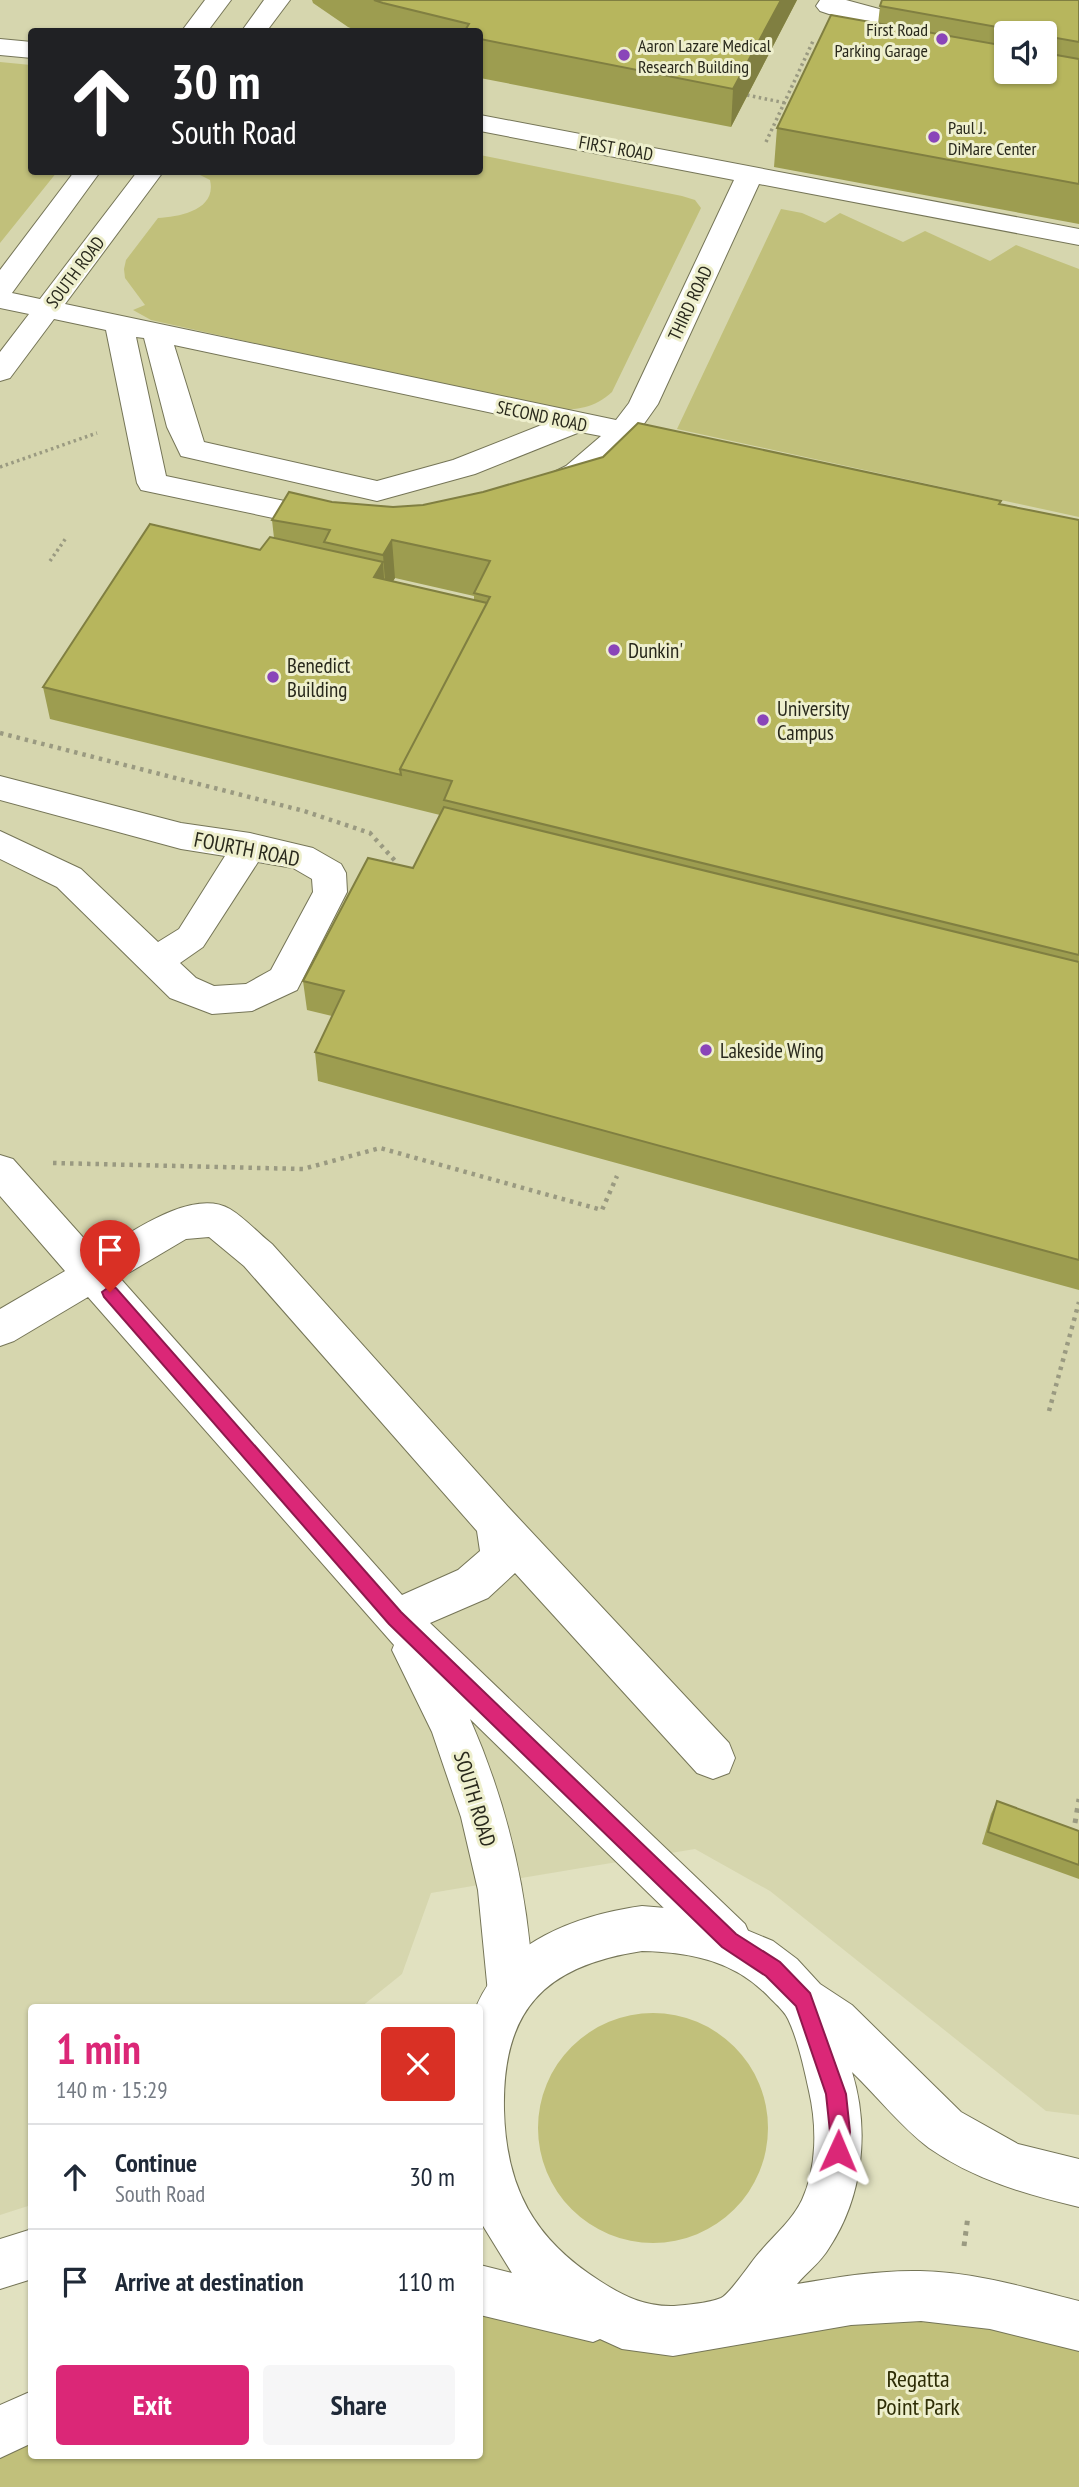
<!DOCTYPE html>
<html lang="en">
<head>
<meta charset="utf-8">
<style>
	body { margin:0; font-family:"PT Sans Narrow",sans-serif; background:#f6f6f7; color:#1f2937; height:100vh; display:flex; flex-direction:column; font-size:26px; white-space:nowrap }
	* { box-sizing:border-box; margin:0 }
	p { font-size:23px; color:#747a83 }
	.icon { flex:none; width:38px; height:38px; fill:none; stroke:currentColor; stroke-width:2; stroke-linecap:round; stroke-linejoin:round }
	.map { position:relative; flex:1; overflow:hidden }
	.details { position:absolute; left:28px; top:2004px; width:455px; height:455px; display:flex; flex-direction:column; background:#fff; border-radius:7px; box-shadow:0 2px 5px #0004 }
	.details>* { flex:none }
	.banner { position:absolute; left:28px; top:28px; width:455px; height:147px; border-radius:7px; box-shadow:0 2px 5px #0004; background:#202124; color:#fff; overflow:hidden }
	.fabs { position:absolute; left:994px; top:21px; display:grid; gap:14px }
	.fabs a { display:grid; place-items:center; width:63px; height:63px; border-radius:7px; background:#fff; box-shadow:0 2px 5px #0004; font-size:35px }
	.pin { position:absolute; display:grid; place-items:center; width:60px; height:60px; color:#fff; margin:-72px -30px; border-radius:50% 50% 50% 0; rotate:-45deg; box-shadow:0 0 7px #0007 }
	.pin .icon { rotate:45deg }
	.me { position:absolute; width:77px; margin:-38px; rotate:1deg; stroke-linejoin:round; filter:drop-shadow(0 0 5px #0008) }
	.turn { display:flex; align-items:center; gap:24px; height:147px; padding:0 28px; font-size:32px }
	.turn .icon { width:91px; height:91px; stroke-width:2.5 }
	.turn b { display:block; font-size:49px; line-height:60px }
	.round { display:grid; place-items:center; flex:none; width:74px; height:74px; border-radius:7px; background:#f6f6f7 }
	.summary { display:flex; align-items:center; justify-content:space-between; height:119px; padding:0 28px }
	h1 { font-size:42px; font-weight:600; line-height:52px; color:#db2777 }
	.button { display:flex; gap:14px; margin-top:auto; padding:14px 28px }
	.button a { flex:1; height:80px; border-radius:7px; background:#db2777; color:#fff; font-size:28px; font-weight:600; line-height:80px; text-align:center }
	.button a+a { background:#f6f6f7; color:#1f2937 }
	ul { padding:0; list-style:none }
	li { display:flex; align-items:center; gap:21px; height:105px; padding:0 28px; border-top:2px solid #e0e1e3 }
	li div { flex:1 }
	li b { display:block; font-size:26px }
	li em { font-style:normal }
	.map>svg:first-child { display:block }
	.built { fill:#d6d6ae; fill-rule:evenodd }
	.green { fill:#c1c07b }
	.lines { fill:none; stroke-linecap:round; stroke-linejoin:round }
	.minor-casing { stroke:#757557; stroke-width:2 }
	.major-casing { stroke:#757557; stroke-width:2 }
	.path-far2 { stroke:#9a9a81; stroke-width:3.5; stroke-dasharray:2.5 3.5; stroke-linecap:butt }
	.path-far1 { stroke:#9a9a81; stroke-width:4.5; stroke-dasharray:3.5 5; stroke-linecap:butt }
	.path { stroke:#9a9a81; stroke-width:5; stroke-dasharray:4.5 6; stroke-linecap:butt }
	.minor { fill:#fff; fill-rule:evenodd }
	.major { fill:#fff; fill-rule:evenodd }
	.path-bridge { stroke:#9a9a81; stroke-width:3.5; stroke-dasharray:2.5 3.5; stroke-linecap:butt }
	.wall { fill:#9d9d50; fill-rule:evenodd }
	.shaded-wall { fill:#807f41 }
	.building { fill:#b7b65d; stroke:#807f41; stroke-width:2 }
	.route { fill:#db2777; stroke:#8e194d; stroke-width:2 }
	.poi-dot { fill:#8a45b9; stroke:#eeefcd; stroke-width:2.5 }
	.labels { text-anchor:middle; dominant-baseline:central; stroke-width:6; stroke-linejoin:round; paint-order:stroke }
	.far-poi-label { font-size:18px; fill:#29291c; stroke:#eeefcd; text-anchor:start }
	.far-street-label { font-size:18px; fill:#29291c; stroke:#eeefcd }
	.poi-label { font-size:21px; fill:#29291c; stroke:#eeefcd; text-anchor:start }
	.street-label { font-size:21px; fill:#29291c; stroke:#eeefcd }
	.near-park-label { font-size:24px; fill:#2e2d05; stroke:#eeefcd }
</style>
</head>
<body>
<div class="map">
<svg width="1079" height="2487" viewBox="0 0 1079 2487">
	<rect width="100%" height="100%" fill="#e1e1c0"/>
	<path class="built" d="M0 0H1079V2115L1046 2111 770 1891 695 1849 431 1893 402 1974 361 2007H32L31 2205 0 2215ZM32 32H480V172H32ZM1006 33H1045V72H1006Z"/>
	<path class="green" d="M0 62 31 65 32 172H57L0 243Z
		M480 155 682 196 695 200 701 208 612 392C595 408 577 410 554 410L151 320 133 310 145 305 125 278 124 269 126 260 158 218C180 217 217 210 210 180L194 172H480Z
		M781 209 802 213 825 223 840 213 903 242 925 231 990 261 1016 245 1079 269V517L677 429Z
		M538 2128a115 115 0 1 1 230 0a115 115 0 1 1-230 0Z
		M480 2290 622 2324 851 2300 1079 2326V2487H0V2432L31 2416 32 2455H480Z"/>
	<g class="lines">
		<defs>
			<path id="minor" d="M205 0H231L207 32H181Z
				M264 0H290L266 32H241Z
				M820 0H846L894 13 898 18 894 23 885 26 829 14 820 11 816 6Z
				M0 39 32 42V58L0 55Z
				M480 115 1079 229V245L759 184 658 404 641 428 686 450 690 457 686 464C665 469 645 454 627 445 607 467 570 503 538 494L534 487 538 480 566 466 601 436 580 432 475 474 377 501 181 456 167 427 144 338 136 337 166 476 341 513 345 520 341 527 330 530 141 490 137 483 106 330 54 319 10 378 0 381V352L29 314 0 308V270L74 172H100L12 293 40 299 137 172H163L65 304 616 420 629 403 734 180 480 131ZM174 345 544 424 453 460 377 481 204 442Z
				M0 776 181 823 250 833 313 848 341 864 346 873 347 892 297 990 252 1011 212 1014 170 998 57 887 0 859V831L81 869 158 942 179 929 225 856 181 849 0 800ZM258 862 293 868 312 879 313 892 271 970 246 984 214 986 196 978 180 963 203 947Z
				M0 1155 13 1159 97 1253C129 1234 192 1187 230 1209 245 1218 258 1233 272 1244L511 1510 729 1743 735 1758 729 1773 713 1779 697 1773 515 1573 488 1598 430 1623 745 1924 752 1940 745 1956 729 1963 713 1956 470 1719C502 1792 522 1867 530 1947 532 1969 536 1988 527 2009L511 2016 495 2009 488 1993 478 1890 461 1817 432 1732 392 1650 394 1645 88 1297 14 1341 0 1346V1309L65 1271 0 1196ZM209 1237 244 1266 477 1531 480 1551 458 1570 402 1595 120 1278 186 1239Z"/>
			<path id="major" d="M642 1906 701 1911 773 1941 797 1959 820 1984 852 2005 961 2112 1018 2144 1079 2159V2207C1025 2194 975 2180 929 2148 901 2127 877 2096 852 2072 870 2130 863 2197 829 2248 821 2262 807 2272 797 2284 838 2277 879 2270 920 2271 974 2272 1027 2288 1079 2301V2351L990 2329 921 2321 851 2325 673 2356 622 2349 600 2339 593 2342 480 2315V2265L512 2273 480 2221V2007H476C503 1942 577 1915 642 1906ZM642 1951C691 1952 736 1961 771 1999 777 2005 785 2012 788 2019 798 2040 804 2068 809 2091 817 2126 817 2167 802 2200 792 2221 773 2236 759 2253 750 2263 731 2293 721 2298 709 2303 687 2305 674 2306 645 2307 623 2296 600 2281 534 2239 506 2188 504 2110 502 2011 543 1966 642 1951Z
				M32 2229V2279L0 2289V2239Z
				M32 2391V2443L0 2458V2405Z"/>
		</defs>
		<use href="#minor" class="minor-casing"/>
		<use href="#major" class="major-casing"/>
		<path class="path-far2" d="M766 142 814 39
			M0 467 97 433
			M50 561 66 538"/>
		<path class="path-far1" d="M0 733 304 811 370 833 397 863
			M53 1163 303 1169 380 1148 602 1210 617 1176
			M1049 1411 1079 1302"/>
		<path class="path" d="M1075 1823 1079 1799
			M964 2246 968 2216"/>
		<use href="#minor" class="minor"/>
		<use href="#major" class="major"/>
		<path class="path-bridge" d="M747 95 795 105"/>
	</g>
	<path class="wall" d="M312 0H797L731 127 480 78V32H360L348 27 313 3Z
		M1079 0V224L774 167 777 128 878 24 880 6ZM1006 33H1045V72H1006Z
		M1001 501 1000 504 1079 520V1290L318 1081 315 1052 332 1016 307 1010 303 981 413 868 440 815 50 719 43 687 260 550 274 538 272 520 332 502 393 507ZM395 578 474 596V600L393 581Z
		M997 1801 1079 1831V1879L982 1844 991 1814Z"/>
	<path class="shaded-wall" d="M781 0H797L731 127 733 89Z
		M392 540 395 578 386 593 383 555Z
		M383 562 385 593 374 577Z"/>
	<path class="building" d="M374 0H781L733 89 480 39V32H464L469 24 383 3Z
		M882 0H1079V42L1045 36V33H1031L880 6Z
		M831 15 1006 46V72H1045V53L1079 59V184L777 128Z
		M638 423 1001 501 999 504 1079 520V955L444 800 452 781 400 769 490 597 474 593 490 561 392 540 383 555 324 542 330 530 272 520 289 492 332 502 393 507 423 505 483 492 603 457Z
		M150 524 260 550 270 537 383 562 374 577 487 603 400 769 401 775 43 687Z
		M444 807 1079 962V1260L315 1052 344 991 303 981 368 858 413 868Z
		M997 1801 1079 1831V1865L988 1832Z"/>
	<path class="route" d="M110 1286 116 1288 401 1612 736 1934 780 1962 810 1993 846 2094 850 2132 845 2159 838 2161 830 2159 828 2151 830 2132 826 2094 796 2006 766 1976 722 1947 389 1624 104 1297 102 1292Z"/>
	<g class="poi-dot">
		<circle cx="942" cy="39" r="7"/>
		<circle cx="624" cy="55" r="7"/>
		<circle cx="934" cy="137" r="7"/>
		<circle cx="614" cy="650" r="7"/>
		<circle cx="273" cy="677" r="7"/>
		<circle cx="763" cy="720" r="7"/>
		<circle cx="706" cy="1050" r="7"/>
	</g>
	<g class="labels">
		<g class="far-poi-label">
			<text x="928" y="29" text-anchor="end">First Road<tspan x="928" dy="21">Parking Garage</tspan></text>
			<text x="638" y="45">Aaron Lazare Medical<tspan x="638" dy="21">Research Building</tspan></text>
			<text x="948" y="127">Paul J.<tspan x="948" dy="21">DiMare Center</tspan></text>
		</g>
		<g class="far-street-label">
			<text transform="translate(616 148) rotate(10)">FIRST ROAD</text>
			<text transform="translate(75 272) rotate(-53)">SOUTH ROAD</text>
			<text transform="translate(690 303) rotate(-65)">THIRD ROAD</text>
			<text transform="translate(542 416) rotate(12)">SECOND ROAD</text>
		</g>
		<g class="poi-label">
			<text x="628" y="650">Dunkin'</text>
			<text x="287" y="665">Benedict<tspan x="287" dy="24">Building</tspan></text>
			<text x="777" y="708">University<tspan x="777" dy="24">Campus</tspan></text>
			<text x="720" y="1050">Lakeside Wing</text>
		</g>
		<g class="street-label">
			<text transform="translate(247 849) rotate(11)">FOURTH ROAD</text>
			<text transform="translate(475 1799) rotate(73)">SOUTH ROAD</text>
		</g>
		<g class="near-park-label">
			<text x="918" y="2378">Regatta<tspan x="918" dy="28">Point Park</tspan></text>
		</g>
	</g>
</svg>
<div class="fabs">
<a><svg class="icon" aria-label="sound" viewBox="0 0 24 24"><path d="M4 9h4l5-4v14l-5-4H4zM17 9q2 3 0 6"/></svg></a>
</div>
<div class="pin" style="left:110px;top:1292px;background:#d93025"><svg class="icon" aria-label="arrive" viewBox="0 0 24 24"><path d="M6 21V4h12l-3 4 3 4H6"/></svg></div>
<svg class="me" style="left:838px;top:2151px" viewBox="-20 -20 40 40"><path d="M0-17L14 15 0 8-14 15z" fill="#db2777" stroke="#fff" stroke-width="4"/></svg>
<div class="banner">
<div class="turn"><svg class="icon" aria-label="ahead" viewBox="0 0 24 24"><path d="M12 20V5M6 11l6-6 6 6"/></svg><div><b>30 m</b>South Road</div></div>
</div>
<section class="details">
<div class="summary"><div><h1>1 min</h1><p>140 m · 15:29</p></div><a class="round" style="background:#d93025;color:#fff"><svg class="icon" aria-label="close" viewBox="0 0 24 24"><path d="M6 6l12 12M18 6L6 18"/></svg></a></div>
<ul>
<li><svg class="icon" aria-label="ahead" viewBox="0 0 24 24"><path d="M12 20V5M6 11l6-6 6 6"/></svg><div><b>Continue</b><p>South Road</p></div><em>30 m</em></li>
<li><svg class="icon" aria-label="arrive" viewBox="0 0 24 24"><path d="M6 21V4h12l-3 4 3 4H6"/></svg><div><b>Arrive at destination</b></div><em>110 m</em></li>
</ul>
<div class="button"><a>Exit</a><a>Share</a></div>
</section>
</div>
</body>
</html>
